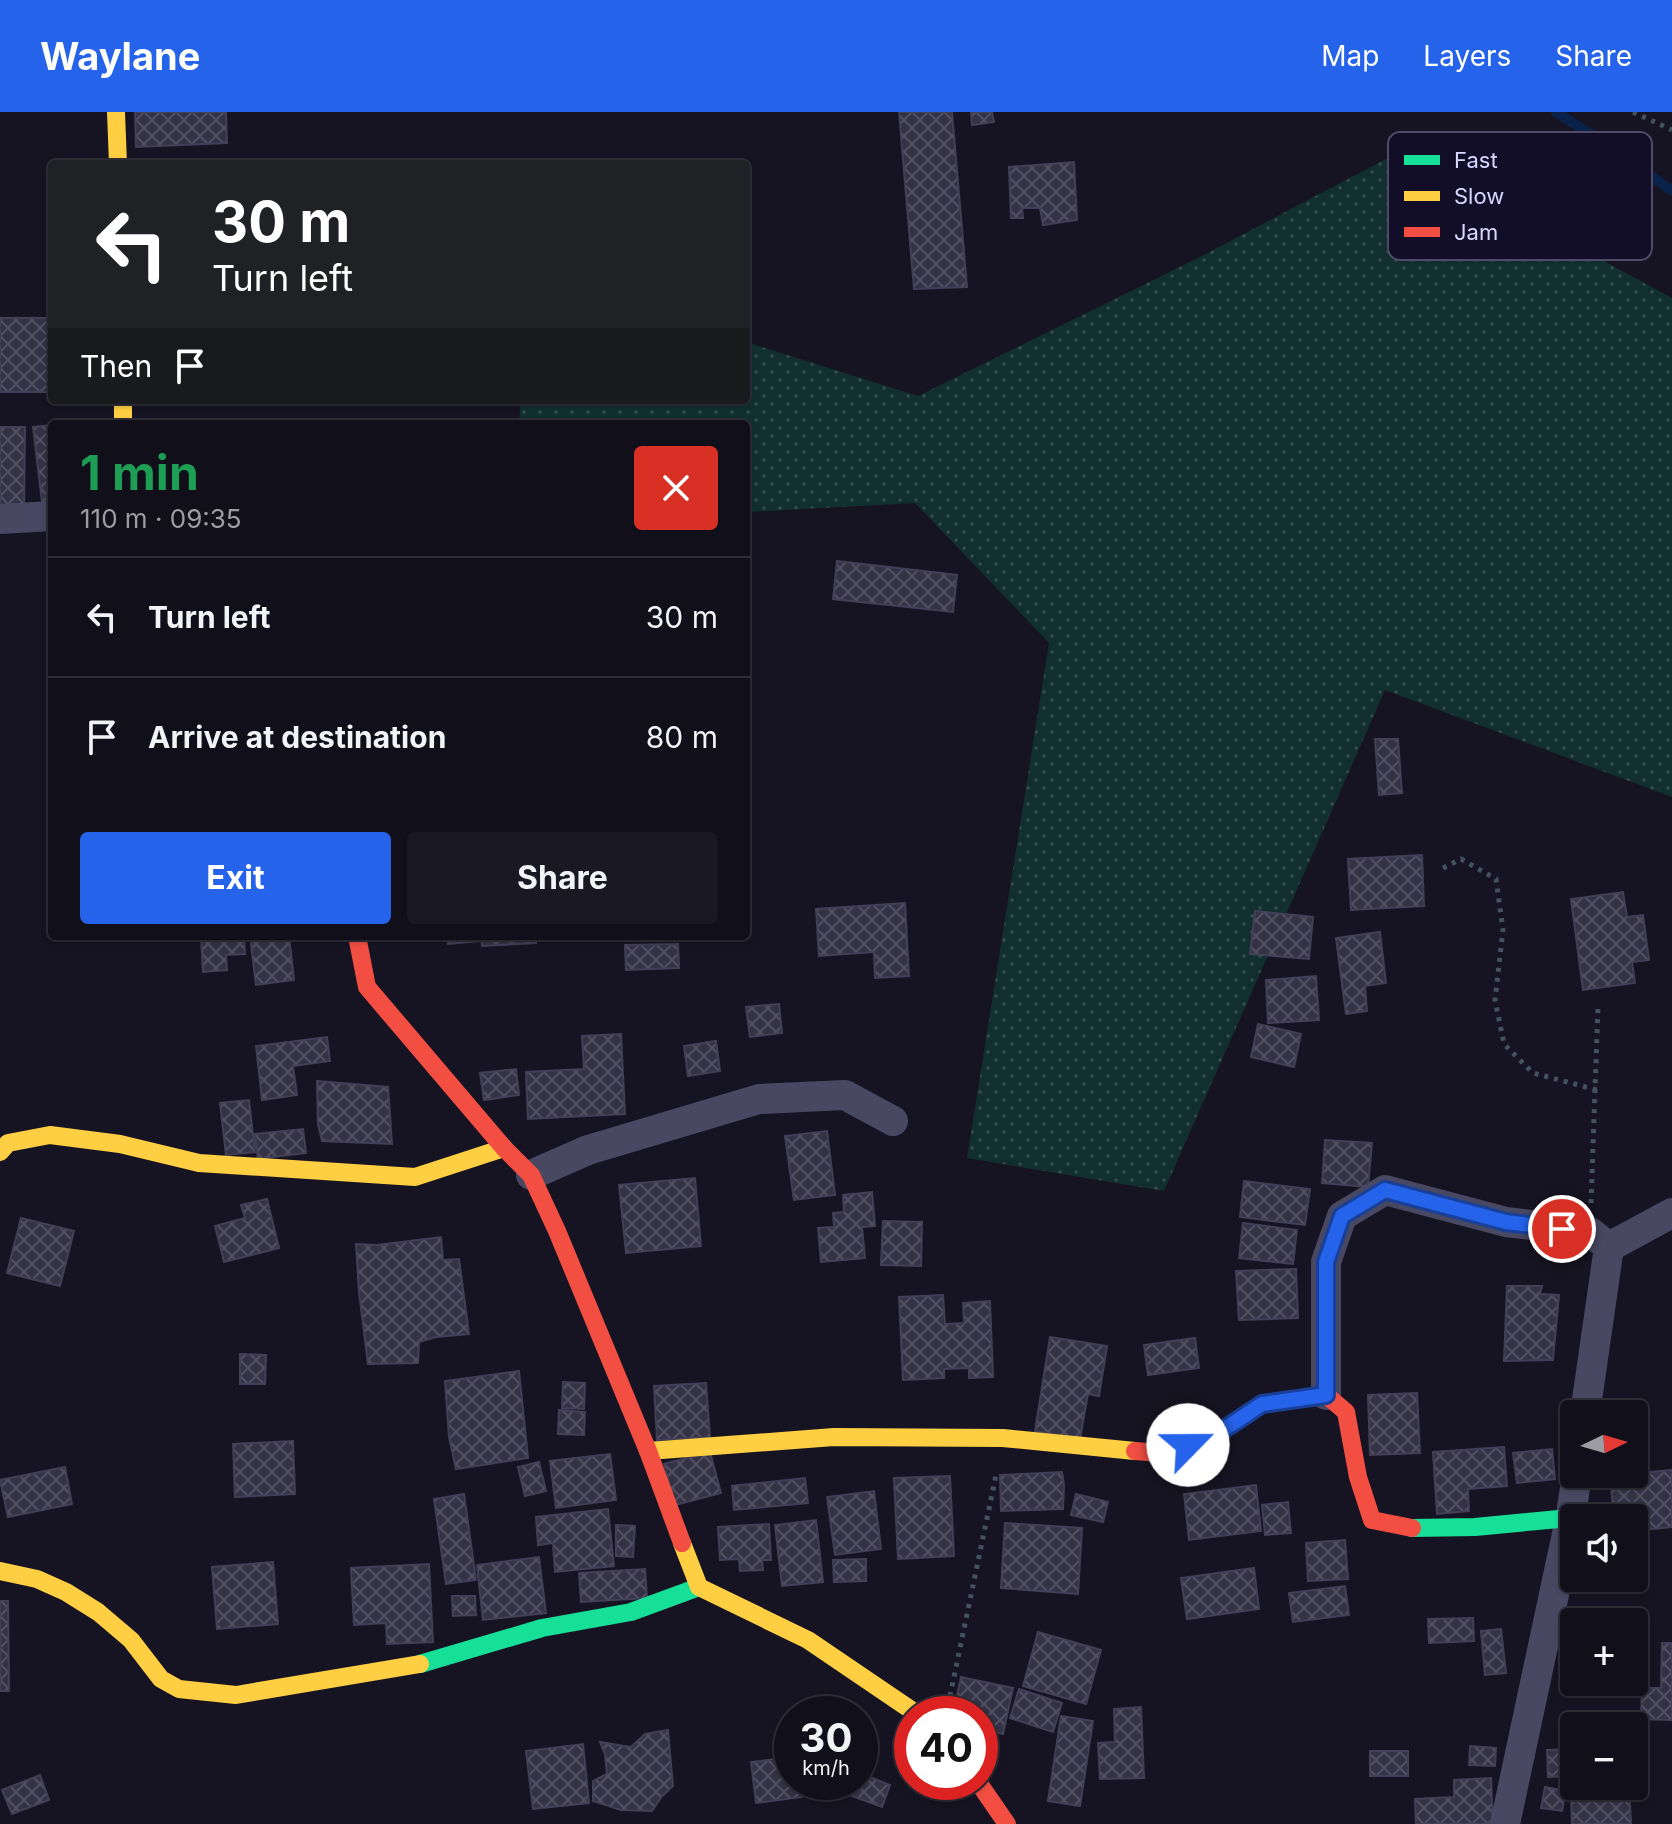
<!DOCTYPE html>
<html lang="en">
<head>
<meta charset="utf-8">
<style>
	body { margin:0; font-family:Inter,sans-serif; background:#191823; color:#f1f3f6; height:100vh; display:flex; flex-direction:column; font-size:30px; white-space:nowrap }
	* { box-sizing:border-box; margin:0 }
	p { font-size:26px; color:#9c9ca2 }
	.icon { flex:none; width:44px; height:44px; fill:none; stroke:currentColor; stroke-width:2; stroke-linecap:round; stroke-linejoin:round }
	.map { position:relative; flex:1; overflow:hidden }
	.side { position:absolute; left:48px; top:308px; width:702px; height:520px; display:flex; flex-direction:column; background:#100f1a; border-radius:8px; box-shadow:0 2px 6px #0004,0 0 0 2px #302f39 }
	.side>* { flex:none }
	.banner { position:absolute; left:48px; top:48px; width:702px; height:244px; border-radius:8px; box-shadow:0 2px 6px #0004,0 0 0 2px #302f39; background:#202124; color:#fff; overflow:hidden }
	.needle { width:52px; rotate:85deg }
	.fabs { position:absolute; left:1560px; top:1288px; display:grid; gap:16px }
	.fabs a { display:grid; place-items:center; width:88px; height:88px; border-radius:8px; background:#100f1a; box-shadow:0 2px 6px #0004,0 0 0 2px #302f39; font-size:40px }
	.speed { position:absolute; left:774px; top:1584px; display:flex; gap:16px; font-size:40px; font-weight:700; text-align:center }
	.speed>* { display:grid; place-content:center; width:104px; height:104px; border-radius:50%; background:#100f1a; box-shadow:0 2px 6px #0004,0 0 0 2px #302f39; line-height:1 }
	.speed small { font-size:20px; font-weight:400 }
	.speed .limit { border:12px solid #d22; background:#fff; color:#111 }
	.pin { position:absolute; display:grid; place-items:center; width:68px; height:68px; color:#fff; margin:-34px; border:4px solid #fff; border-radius:50%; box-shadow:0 2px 8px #0007 }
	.me { position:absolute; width:88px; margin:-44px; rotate:67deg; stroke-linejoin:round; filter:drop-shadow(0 0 6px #0008) }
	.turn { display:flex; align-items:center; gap:28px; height:168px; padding:0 32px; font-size:36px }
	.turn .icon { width:104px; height:104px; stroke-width:2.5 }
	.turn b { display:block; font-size:56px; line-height:68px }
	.then { display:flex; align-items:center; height:76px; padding:0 32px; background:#0003; gap:16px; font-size:30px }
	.round { display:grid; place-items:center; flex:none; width:84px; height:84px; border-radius:8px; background:#191823 }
	.summary { display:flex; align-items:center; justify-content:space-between; height:136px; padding:0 32px }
	h1 { font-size:48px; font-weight:700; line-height:60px; color:#1e9e55 }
	.cta { display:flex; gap:16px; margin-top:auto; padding:16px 32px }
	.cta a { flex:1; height:92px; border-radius:8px; background:#2563eb; color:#fff; font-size:32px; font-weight:700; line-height:92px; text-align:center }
	.cta a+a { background:#191823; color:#f1f3f6 }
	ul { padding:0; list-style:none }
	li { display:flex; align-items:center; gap:24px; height:120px; padding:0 32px; border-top:2px solid #302f39 }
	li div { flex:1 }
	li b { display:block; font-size:30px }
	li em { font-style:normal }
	header { display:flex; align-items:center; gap:48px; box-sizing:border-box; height:112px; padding:0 40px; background:#2563eb; color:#fff }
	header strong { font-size:38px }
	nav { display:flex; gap:44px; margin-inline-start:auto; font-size:28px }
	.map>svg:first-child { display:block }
	.grass { fill:url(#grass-dots) }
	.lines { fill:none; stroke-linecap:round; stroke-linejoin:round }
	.stream { stroke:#0a2249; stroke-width:10 }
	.building { fill:url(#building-cross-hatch); stroke:#433f57; stroke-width:2 }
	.path { stroke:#435161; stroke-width:5; stroke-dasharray:4 6; stroke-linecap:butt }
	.street { stroke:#494863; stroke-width:30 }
	.fast { stroke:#16e098; stroke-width:18 }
	.slow { stroke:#ffcf43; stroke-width:18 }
	.jam { stroke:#f24e42; stroke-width:18 }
	.route-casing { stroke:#184099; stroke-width:20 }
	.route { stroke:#2563eb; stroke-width:14 }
	.key { fill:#120e28; stroke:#4e4a68; stroke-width:2 }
	.key-label { font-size:22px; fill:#d9d6ff }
</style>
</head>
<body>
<header>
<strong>Waylane</strong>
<nav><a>Map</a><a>Layers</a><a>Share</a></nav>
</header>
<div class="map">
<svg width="1672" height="1712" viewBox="0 0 1672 1712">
	<defs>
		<pattern id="grass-dots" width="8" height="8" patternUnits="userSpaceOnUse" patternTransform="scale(2)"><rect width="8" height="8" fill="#122f2f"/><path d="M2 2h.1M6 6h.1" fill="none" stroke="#344c4e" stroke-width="1.8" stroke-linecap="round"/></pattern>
		<pattern id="building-cross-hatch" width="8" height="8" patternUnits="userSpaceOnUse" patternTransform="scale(2)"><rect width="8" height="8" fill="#343245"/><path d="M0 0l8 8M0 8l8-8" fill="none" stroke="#514f61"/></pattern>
	</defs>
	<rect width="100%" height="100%" fill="#161422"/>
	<path class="grass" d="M1401 39 1672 186V685L1385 578 1164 1079 967 1046 1049 531 915 391 746 400V312H519L521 288H746V230L918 284 1200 145Z"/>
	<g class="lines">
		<path class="stream" d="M1556 0 1615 38 1672 79"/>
	</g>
	<path class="building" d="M135 0H226L227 31 136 35Z
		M899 0H952L967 175 914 177Z
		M971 0H992L994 10 972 13Z
		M1074 50 1077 108 1043 113 1040 96H1022L1023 106H1011L1009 55Z
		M0 206H48V280H0Z
		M52 313V414L45 415 33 315Z
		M0 315H25L24 398H0Z
		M837 449 957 463 953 500 833 487Z
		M1375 627H1398L1402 681 1379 683Z
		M1422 743 1424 794 1351 798 1348 747Z
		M1623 780 1627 805 1643 803 1649 848 1632 850 1635 871 1583 878 1571 787Z
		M905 791 909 864 875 866 874 840 819 844 816 797Z
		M1255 799 1313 805 1309 847 1250 842Z
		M1380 820 1386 871 1365 874 1367 899 1346 902 1336 826Z
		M201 824H244L245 842 226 843 227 858 203 860Z
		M250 824H289L294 868 256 873Z
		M447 824H479L480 829 448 832Z
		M481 824H536V831L482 834Z
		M678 832 679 856 626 858 625 833Z
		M1316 864 1319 908 1268 911 1266 868Z
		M779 892 782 921 750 925 746 895Z
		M1258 912 1301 922 1294 955 1251 945Z
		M621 922 625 1002 528 1007 526 960 584 957 582 924Z
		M327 925 330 949 293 954 297 983 262 988 256 934Z
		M716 929 720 959 688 964 684 934Z
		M516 957 519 983 484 988 480 961Z
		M317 969 388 975 392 1032 322 1029 318 1012Z
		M249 988 255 1040 226 1043 220 991Z
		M303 1017 306 1041 258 1047 255 1022Z
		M827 1019 835 1083 794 1088 785 1024Z
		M1325 1028 1372 1031 1368 1075 1322 1071Z
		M695 1066 701 1134 626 1141 619 1073Z
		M1244 1069 1310 1077 1305 1113 1240 1105Z
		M872 1080 875 1114 862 1115 865 1146 821 1150 818 1116 834 1115 833 1101 844 1100 843 1083Z
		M267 1087 279 1136 224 1150 215 1114 245 1106 241 1093Z
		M21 1106 74 1119 60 1174 7 1161Z
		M883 1109 922 1110 921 1154 881 1153Z
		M1243 1111 1297 1118 1293 1152 1239 1146Z
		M441 1125 443 1148 459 1147 469 1222 436 1225 419 1230 418 1251 368 1252 359 1180 356 1132 377 1133Z
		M1296 1157 1298 1206 1239 1208 1236 1159Z
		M1507 1174H1542L1540 1182 1559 1183 1553 1248 1504 1249Z
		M943 1183 945 1212 964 1211 963 1191 990 1189 993 1265 969 1266V1256L944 1257V1266L903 1268 899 1185Z
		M1050 1225 1107 1234 1099 1284 1088 1282 1080 1327 1035 1319Z
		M1195 1226 1199 1256 1148 1263 1144 1233Z
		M240 1242 266 1243 265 1272H240Z
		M519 1259 528 1346 456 1357 449 1325 445 1269Z
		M563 1270 585 1271 584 1297 562 1296Z
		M706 1271 710 1325 657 1328 654 1274Z
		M1417 1281 1420 1341 1370 1343 1368 1283Z
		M559 1298 585 1300 584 1323 558 1322Z
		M293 1329 295 1382 235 1385 233 1332Z
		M1504 1335 1507 1374 1468 1377 1469 1399 1437 1402 1433 1340Z
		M1552 1337 1555 1367 1517 1371 1513 1341Z
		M710 1340 721 1381 675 1393 664 1352Z
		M610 1342 616 1388 556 1396 550 1349Z
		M539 1350 546 1379 525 1384 518 1355Z
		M65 1355 72 1392 8 1405 0 1368Z
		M1672 1358V1415L1634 1419V1406H1614L1610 1364Z
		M1062 1360 1064 1373 1063 1397 1001 1399 1000 1363Z
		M950 1364 954 1444 898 1447 894 1366Z
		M805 1366 808 1391 734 1398 732 1374Z
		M1256 1373 1261 1419 1189 1428 1184 1382Z
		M874 1379 881 1437 835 1443 827 1385Z
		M464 1382 476 1468 446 1472 434 1387Z
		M1076 1382 1108 1390 1103 1410 1071 1403Z
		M1288 1390 1291 1421 1265 1423 1262 1393Z
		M608 1397 614 1454 555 1460 553 1431 538 1433 536 1405Z
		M816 1408 823 1470 782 1474 775 1413Z
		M1005 1411 1082 1416 1078 1482 1001 1476Z
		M769 1412 771 1448H762L763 1458 740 1459 739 1447 720 1448 718 1415Z
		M616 1413 635 1414 633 1445 616 1444Z
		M1345 1428 1348 1467 1308 1469 1306 1431Z
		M539 1445 546 1501 483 1508 477 1453Z
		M866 1447V1469L834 1470 833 1448Z
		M273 1450 278 1512 217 1517 212 1455Z
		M429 1452 433 1530 387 1532 386 1511 354 1513 351 1456Z
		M1254 1456 1259 1497 1187 1507 1181 1466Z
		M645 1457 647 1486 581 1490 579 1461Z
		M1345 1474 1349 1503 1293 1510 1289 1481Z
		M452 1484H475L476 1503 453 1504Z
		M0 1489H8L9 1579H0Z
		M1473 1506 1474 1529 1429 1531 1428 1507Z
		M1501 1517 1506 1561 1485 1563 1481 1519Z
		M1038 1520 1101 1538 1086 1592 1023 1574Z
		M1662 1531H1672V1608L1641 1607 1642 1576H1661Z
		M961 1565 1013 1576 1003 1622 980 1617V1602H953Z
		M1019 1577 1062 1591 1053 1620 1010 1606Z
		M1141 1595 1144 1666 1100 1667 1098 1631 1115 1630 1114 1597Z
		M1061 1604 1093 1609 1080 1694 1048 1689Z
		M668 1618 673 1674 662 1684 652 1699 621 1698 593 1689V1669L607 1662 605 1642 600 1630 631 1635 645 1622Z
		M583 1632 589 1691 533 1697 526 1639Z
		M1470 1634 1496 1636 1495 1654 1469 1653Z
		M1574 1637V1674H1629L1631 1712H1572L1570 1664 1548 1665 1547 1638Z
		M1370 1639H1408V1664H1370Z
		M792 1645V1670H801L802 1685 756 1691 751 1650Z
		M860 1661 890 1673 882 1695 852 1684 857 1670H860Z
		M40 1663 49 1688 12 1702 2 1678Z
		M1491 1666 1493 1712H1416L1415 1687 1454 1685V1668Z
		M1545 1675 1566 1679 1562 1699 1541 1696Z"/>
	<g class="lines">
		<path class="path" d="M1633 0 1672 18
			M1443 756 1461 747 1496 767 1503 818 1495 888 1504 932 1533 961 1597 978
			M1591 1091 1598 894
			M950 1584 996 1363"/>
		<path class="street" d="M0 407 52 404
			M531 1063 588 1038 759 987 845 983 893 1009
			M1326 1283V1150L1342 1104 1385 1078 1506 1110 1590 1120 1609 1135
			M1585 1302 1609 1135 1672 1101
			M1505 1712 1571 1403 1577 1362"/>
		<path class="fast" d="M1412 1416 1475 1415 1559 1407 1571 1403
			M420 1552 542 1516 631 1500 699 1475"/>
		<path class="slow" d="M116 0 118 52
			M123 288V312
			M0 1040 8 1031 50 1023 120 1032 199 1051 415 1065 504 1036
			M648 1339 834 1325 1003 1326 1135 1339
			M682 1431 699 1475 808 1528 917 1602
			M0 1459 37 1467 66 1480 98 1500 131 1528 161 1567 179 1577 236 1583 420 1552"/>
		<path class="jam" d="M357 824 367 875 504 1036 531 1063 557 1119 648 1339 682 1431
			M1135 1339 1161 1341 1214 1324 1262 1292 1326 1283 1346 1300 1358 1365 1372 1408 1412 1416
			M978 1670 1007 1712"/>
	</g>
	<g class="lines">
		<defs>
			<path id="route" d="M1188 1333 1214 1324 1262 1292 1326 1283V1150L1342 1104 1385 1078 1506 1110 1562 1117"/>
		</defs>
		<use href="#route" class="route-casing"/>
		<use href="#route" class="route"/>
	</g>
	<rect x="1388" y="20" width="264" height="128" rx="12" class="key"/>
	<rect x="1404" y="43" width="36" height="10" fill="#16e098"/>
	<rect x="1404" y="79" width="36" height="10" fill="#ffcf43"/>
	<rect x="1404" y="115" width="36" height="10" fill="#f24e42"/>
	<g class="key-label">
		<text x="1454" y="56">Fast</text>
		<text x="1454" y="92">Slow</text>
		<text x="1454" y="128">Jam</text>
	</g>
</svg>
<div class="fabs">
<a><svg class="needle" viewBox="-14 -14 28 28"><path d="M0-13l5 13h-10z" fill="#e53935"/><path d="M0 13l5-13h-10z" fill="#9c9ca2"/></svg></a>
<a><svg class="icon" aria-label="sound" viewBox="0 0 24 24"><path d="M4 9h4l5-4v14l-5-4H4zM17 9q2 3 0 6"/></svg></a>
<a>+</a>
<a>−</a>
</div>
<div class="speed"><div>30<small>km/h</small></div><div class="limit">40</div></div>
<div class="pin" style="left:1562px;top:1117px;background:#d93025"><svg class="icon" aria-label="arrive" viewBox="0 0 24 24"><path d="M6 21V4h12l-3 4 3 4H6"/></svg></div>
<svg class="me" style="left:1188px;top:1333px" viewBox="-20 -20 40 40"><circle r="19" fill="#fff"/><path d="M0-13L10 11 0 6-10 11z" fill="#2563eb"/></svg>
<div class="banner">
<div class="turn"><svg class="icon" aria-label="left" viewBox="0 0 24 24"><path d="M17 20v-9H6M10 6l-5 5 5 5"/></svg><div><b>30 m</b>Turn left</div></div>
<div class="then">Then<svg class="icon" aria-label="arrive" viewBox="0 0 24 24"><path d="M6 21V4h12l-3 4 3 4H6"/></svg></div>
</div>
<section class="side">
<div class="summary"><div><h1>1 min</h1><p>110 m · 09:35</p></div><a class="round" style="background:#d93025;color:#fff"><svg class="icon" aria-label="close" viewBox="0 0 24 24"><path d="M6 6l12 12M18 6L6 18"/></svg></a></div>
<ul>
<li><svg class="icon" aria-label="left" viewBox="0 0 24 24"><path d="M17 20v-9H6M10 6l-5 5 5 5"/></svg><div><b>Turn left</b></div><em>30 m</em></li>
<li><svg class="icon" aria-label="arrive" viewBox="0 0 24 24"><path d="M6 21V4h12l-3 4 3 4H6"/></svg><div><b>Arrive at destination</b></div><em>80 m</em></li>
</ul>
<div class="cta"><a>Exit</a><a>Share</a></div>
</section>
</div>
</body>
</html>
